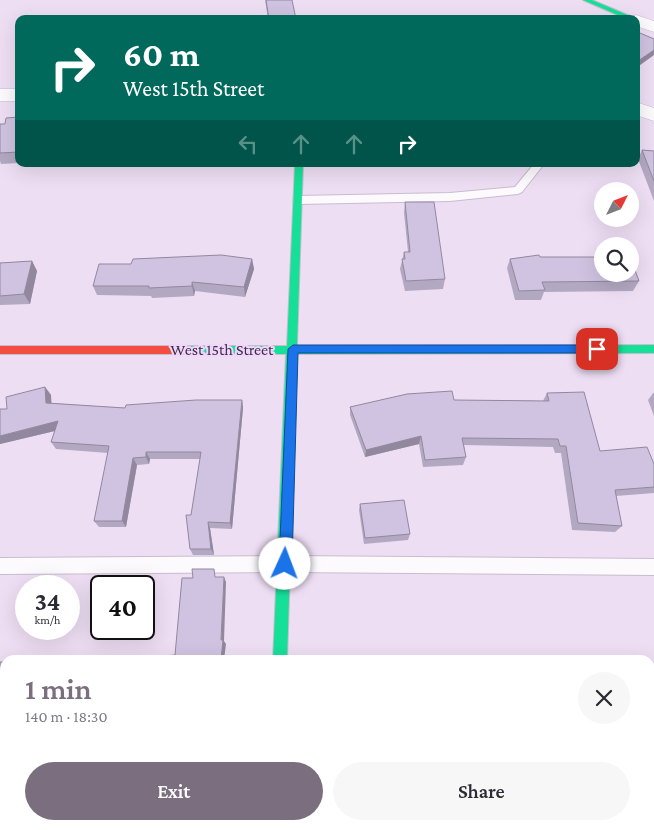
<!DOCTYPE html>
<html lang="en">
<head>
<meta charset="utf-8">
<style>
	body { margin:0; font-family:"Crimson Pro",serif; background:#f7f7f7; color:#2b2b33; height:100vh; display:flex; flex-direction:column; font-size:19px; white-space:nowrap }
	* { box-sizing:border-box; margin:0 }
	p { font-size:16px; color:#7c7c81 }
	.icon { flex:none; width:28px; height:28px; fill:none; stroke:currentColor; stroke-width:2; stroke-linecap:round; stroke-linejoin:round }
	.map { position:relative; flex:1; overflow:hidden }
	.panel { position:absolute; left:0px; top:655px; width:655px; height:175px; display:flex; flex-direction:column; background:#fff; border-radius:15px 15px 0 0; box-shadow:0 5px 20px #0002 }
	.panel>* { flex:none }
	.top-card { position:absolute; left:15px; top:15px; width:625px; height:152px; border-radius:10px; box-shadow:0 5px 20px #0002; background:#00695c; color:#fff; overflow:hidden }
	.needle { width:32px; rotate:48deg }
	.buttons { position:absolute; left:594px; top:182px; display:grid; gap:10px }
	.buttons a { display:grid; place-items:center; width:45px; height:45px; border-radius:50%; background:#fff; box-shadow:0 5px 20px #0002; font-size:25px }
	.speed { position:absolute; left:15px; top:575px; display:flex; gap:10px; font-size:25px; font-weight:700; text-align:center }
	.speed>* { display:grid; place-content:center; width:65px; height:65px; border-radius:50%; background:#fff; box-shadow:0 5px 20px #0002; line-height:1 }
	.speed small { font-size:12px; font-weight:400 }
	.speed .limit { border:2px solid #111; border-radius:8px; background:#fff; color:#111 }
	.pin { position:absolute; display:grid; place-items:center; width:42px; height:42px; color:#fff; margin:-21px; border-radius:10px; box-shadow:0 2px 8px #0006 }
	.me { position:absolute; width:55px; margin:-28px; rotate:2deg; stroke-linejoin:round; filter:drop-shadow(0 0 4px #0008) }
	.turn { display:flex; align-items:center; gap:18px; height:105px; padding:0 25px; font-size:22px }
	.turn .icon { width:65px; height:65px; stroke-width:2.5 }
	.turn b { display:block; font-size:35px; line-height:42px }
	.lanes { display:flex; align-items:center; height:48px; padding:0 25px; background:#0003; justify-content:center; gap:25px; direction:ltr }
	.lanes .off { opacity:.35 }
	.round { display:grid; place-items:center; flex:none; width:52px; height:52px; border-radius:26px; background:#f7f7f7 }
	.summary { display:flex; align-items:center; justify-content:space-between; height:85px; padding:0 25px }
	h1 { font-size:30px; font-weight:600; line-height:38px; color:#7a6e7f }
	.cta { display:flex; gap:10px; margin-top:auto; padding:10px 25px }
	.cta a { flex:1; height:58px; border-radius:30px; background:#7a6e7f; color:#fff; font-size:20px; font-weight:600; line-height:58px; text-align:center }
	.cta a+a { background:#f7f7f7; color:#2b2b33 }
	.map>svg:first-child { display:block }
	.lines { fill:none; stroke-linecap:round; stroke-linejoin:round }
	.lane-casing { stroke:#c9bcce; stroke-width:2 }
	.street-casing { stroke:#c9bcce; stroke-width:1 }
	.fast-casing { stroke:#c9bcce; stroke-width:2 }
	.jam-casing { stroke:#c9bcce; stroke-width:2 }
	.lane { fill:#fcfafd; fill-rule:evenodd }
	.street { fill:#fcfafd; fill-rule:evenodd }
	.fast { fill:#16e098; fill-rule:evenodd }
	.jam { fill:#f24e42; fill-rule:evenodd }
	.wall { fill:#b3a8c2 }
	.shaded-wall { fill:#92889e }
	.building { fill:#d0c3e1; stroke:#92889e }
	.route { fill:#1a73e8; stroke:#114b97 }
	.labels { text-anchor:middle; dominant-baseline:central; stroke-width:4; stroke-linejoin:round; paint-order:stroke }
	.street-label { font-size:16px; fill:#3c3140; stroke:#f1d5fd }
</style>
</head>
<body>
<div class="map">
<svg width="654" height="830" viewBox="0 0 654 830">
	<rect width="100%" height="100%" fill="#eedef4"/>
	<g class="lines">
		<defs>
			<path id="lane" d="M534 164H544L522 192 518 194 450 201 298 204 293 200 298 196 450 193 515 187Z
				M285 556 654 559V575L285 572 0 574V558Z"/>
			<path id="street" d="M636 15 654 21V32L636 26V19H629Z
				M0 89H19V101H0Z
				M636 102 654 108V121L636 115Z
				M252 825H290V830H252Z"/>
			<path id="fast" d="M583 0H592L637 19 636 20V19H627Z
				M295 164H303L297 346 654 345V353L297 354 287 660H273L286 354H189L184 350 189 346H287Z"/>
			<path id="jam" d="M0 346H189L194 350 189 354H0Z"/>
		</defs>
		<use href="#lane" class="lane-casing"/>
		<use href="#street" class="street-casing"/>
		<use href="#fast" class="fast-casing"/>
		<use href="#jam" class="jam-casing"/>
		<use href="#lane" class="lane"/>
		<use href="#street" class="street"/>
		<use href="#fast" class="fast"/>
		<use href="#jam" class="jam"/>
	</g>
	<path class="wall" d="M265 0 296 19H268Z
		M19 117V163L1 164 0 161V124H5Z
		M642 150 654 151V201L638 159Z
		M405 202 445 279 443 289 405 291 400 269 404 252H408L404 213Z
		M540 257 639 281 633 291 544 292 541 300H515L507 268 510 259Z
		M252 259 254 269 245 297 195 291 194 296 152 298 151 296 97 295 93 286 131 264Z
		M32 261 37 271 30 304 0 305V263Z
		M45 387 51 395V403L125 408 242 400 243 408 232 529 210 528 214 555H193L190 549 191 515 200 459H150L149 464 137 465 126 527H99L94 521 108 453 56 449 51 442 55 431 0 444 7 409Z
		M654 392V416L648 400Z
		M547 393 600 451 654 464V493L616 496 622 526 615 532 572 530 561 453H555L553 447 464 445 466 457 463 465 423 467 419 444 365 457 350 415V407L454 400 543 401Z
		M360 504 410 534 408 540 364 544 359 510Z"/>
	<path class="shaded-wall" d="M654 50V55L636 68V65L638 61Z
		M252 259 254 269 245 297 244 287Z
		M32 261 37 271 30 304 24 294Z
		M192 282 195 291 194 296 192 286Z
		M45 387 51 395 52 411 46 403Z
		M242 400 243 408 232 529 230 523Z
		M58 421 63 429 0 444V436Z
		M421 436 419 444 365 457 366 450Z
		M146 452 150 459 149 464 146 457Z
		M133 458 137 465 126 527 122 521Z
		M208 522 210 528 214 555 211 549Z
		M224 577 226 582 224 641 226 644 224 660H221V640Z"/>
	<path class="building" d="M266 0H292L296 19H269Z
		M640 33 654 39V50L638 61 636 60V36Z
		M19 117V152L0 153V124H5L6 118Z
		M642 150 654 151V181Z
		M405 202H434L445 279 406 281 402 259H405L404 252H410Z
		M221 255 252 259 244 287 192 282V286L149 288V286H93L99 264H131L133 259Z
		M539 255 540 257H602V274H630V257L639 281 542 282 545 290 519 291 510 259Z
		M32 261 24 294 0 296V263Z
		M45 387 46 403 125 408 126 405 196 400H242L230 523 208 522 211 549H190L186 515H191L201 452H146V457L133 458 122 521H94L109 446 51 442 58 421 0 436V409H7L6 397Z
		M452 391 454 400 549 401 547 393 584 392 600 451 647 447 654 464V487L615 490 622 526 578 523 566 446H560L558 439 462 438 466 457 425 460 421 436 366 450 350 407 407 394Z
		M404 500 410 534 365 538 360 504Z
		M192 569H214L215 577H224L221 640H223L221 660H117L175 655 182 578H193Z
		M500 656 501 660H465Z
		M0 662H5V733H0Z
		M654 673V735H650V674Z"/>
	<path class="route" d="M293 345H597L602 349 597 353H298L292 564 290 568 285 570 281 568 279 564 288 349Z"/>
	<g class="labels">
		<g class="street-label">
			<text x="222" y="349">West 15th Street</text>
		</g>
	</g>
</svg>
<div class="buttons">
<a><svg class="needle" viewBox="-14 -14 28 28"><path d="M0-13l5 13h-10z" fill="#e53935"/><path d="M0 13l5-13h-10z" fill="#7c7c81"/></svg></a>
<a><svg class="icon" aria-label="search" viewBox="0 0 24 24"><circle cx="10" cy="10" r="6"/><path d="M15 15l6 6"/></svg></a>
</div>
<div class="speed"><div>34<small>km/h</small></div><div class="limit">40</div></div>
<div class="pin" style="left:597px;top:349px;background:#d93025"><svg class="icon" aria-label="arrive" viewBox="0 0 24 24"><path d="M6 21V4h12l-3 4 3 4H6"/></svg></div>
<svg class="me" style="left:285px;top:564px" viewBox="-20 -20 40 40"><circle r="19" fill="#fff"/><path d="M0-13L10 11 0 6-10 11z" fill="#1a73e8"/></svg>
<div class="top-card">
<div class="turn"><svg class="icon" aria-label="right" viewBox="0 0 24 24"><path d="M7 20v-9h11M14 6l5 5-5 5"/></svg><div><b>60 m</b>West 15th Street</div></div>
<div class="lanes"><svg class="icon off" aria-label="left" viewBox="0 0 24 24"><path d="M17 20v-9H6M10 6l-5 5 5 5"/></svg><svg class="icon off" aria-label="ahead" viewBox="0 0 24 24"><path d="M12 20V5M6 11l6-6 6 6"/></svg><svg class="icon off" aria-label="ahead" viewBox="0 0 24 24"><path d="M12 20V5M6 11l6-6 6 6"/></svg><svg class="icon" aria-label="right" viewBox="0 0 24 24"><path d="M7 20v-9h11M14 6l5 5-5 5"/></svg></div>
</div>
<section class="panel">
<div class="summary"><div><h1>1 min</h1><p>140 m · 18:30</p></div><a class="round"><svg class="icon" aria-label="close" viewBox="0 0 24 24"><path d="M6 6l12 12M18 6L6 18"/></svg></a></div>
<div class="cta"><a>Exit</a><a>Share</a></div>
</section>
</div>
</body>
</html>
